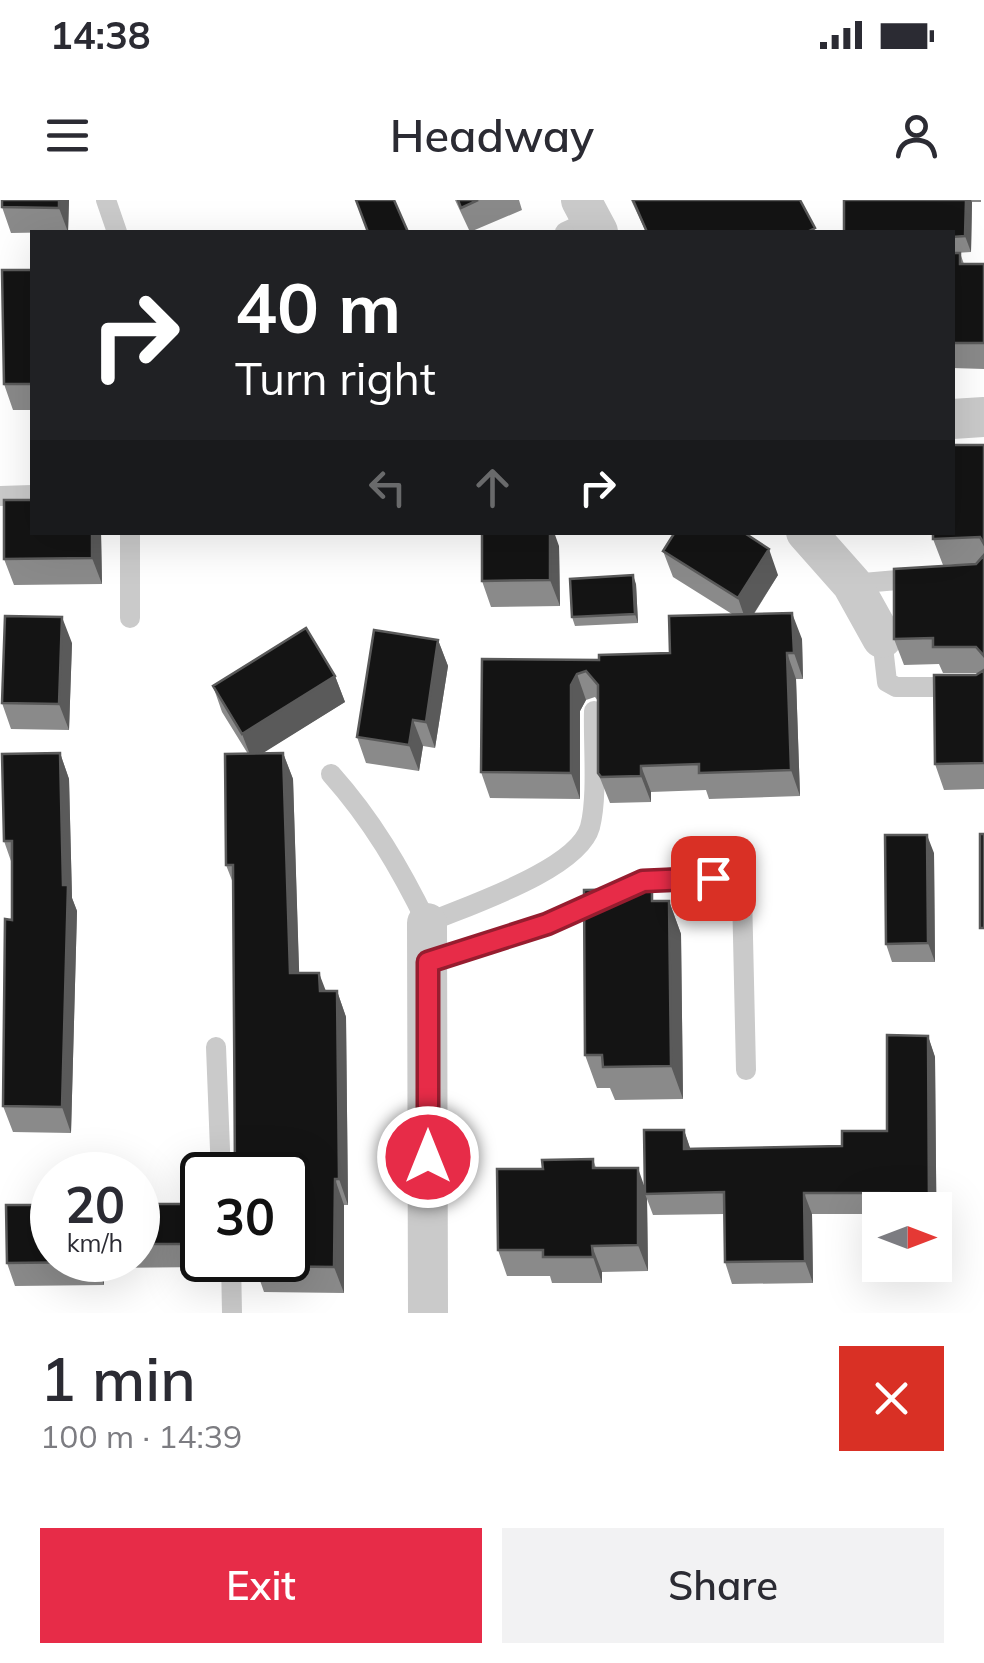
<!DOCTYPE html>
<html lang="en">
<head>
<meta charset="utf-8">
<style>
	body { margin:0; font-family:Mulish,sans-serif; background:#f2f2f3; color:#2b2b33; height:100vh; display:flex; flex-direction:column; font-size:38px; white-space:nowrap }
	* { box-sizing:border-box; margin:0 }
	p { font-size:32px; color:#7c7c81 }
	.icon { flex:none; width:55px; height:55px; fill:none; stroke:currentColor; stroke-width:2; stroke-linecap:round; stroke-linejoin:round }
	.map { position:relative; height:1113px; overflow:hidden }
	.drawer { display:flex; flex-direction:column; background:#fff; flex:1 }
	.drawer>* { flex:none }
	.hud { position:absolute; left:30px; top:30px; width:925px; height:305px; border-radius:0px; box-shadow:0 10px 40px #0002; background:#202124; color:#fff; overflow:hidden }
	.needle { width:65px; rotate:90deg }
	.controls { position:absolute; left:862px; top:992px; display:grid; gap:20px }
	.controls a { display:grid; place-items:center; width:90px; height:90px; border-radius:0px; background:#fff; box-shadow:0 10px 40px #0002; font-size:50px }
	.speed { position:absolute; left:30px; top:952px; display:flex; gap:20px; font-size:50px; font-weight:700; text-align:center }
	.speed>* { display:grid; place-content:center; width:130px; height:130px; border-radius:50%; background:#fff; box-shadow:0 10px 40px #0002; line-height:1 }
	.speed small { font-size:25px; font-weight:400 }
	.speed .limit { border:5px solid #111; border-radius:15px; background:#fff; color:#111 }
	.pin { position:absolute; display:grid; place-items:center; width:85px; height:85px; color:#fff; margin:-42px; border-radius:20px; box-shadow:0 5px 15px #0006 }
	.me { position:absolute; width:110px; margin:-55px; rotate:0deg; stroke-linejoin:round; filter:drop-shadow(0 0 8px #0008) }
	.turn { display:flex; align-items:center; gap:35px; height:210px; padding:0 40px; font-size:45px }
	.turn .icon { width:130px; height:130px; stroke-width:2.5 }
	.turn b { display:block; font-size:70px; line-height:85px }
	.lanes { display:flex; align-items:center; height:95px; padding:0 40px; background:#0003; justify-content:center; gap:50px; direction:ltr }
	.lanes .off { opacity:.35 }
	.round { display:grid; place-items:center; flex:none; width:105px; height:105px; border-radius:0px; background:#f2f2f3 }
	.head { display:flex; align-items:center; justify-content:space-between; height:170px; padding:0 40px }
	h1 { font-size:60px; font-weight:600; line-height:75px }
	.cta { display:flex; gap:20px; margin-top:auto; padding:20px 40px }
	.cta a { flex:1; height:115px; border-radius:0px; background:#e72c48; color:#fff; font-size:40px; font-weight:600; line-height:115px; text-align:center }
	.cta a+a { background:#f2f2f3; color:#2b2b33 }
	.status { display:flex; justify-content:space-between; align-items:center; height:70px; padding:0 50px; background:#fff; direction:ltr }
	.status svg { height:28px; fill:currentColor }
	header { display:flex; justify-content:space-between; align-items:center; height:130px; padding:0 40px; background:#fff; font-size:45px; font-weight:600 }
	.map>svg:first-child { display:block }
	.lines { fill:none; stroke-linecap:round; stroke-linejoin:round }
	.service { stroke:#cacaca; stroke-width:20 }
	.minor { stroke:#cacaca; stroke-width:40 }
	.wall { fill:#8a8a8a }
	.shaded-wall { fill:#5a5a5a }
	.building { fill:#141414; stroke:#5a5a5a; stroke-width:2.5 }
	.route-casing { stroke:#961d2f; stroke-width:25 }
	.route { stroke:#e72c48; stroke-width:18 }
</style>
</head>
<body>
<div class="status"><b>14:38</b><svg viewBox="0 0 49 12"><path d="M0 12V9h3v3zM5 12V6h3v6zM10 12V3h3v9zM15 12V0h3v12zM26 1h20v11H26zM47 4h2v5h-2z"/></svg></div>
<header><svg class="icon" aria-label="menu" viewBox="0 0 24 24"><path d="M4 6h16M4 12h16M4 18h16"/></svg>Headway<svg class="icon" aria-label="person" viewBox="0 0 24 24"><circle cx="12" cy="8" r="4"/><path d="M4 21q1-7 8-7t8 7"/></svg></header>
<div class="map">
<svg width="984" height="1113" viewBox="0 0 984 1113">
	<rect width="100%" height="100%" fill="#fff"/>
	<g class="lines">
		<path class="service" d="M106 0 117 32
			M565 32 591 20
			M0 296 32 295
			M130 332V418
			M852 384 920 378
			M882 438 887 482 896 487H984
			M331 574C372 620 400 668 427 723 466 706 578 670 590 627 598 596 593 544 594 511
			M427 762C467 749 508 739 546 725 594 707 697 644 742 693L746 870
			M216 847 221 975
			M231 1060 232 1113"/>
		<path class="minor" d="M581 0 598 32
			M952 219 984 217
			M806 332 852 384 882 438
			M427 723 428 1113"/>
	</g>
	<path class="wall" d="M69 0 68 32 11 33 2 7Z
		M455 0H519L522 10 470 32Z
		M631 0H800L816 32H646Z
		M844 0H981V2H972L971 52 955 53H960L964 64H984V169L952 168V32Z
		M32 70V210H13L4 184Z
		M984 245V589L944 590 935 564 976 475 978 473H943L939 464 904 465 894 439 970 364 943 365 933 339Z
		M32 332H101L102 384 14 385 4 359Z
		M559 346 560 406 491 407 482 381Z
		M663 351 778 375 754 414 802 439 803 479H796L800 596 709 599 706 590 651 592V602L610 603 598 573V501L595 497 586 500 580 511V599L490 598 481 572 482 459 599 460 670 453 732 414 673 377Z
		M636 384 638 423 575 426 572 417Z
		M438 440 448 466 435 548 423 546 419 571 366 563 357 537Z
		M72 443 69 530 11 529 2 503Z
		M335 476 345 502 262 553H283L293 579 299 773 326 791H337L346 817 348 1005H344V1093L264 1092 255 1066 288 1060 233 683 226 665 248 554 222 512 213 486Z
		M60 553 69 579 72 698 77 711 71 933 13 932 3 906 12 720V664L4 641Z
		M934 653 935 762H892L886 744Z
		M656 701H669L681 734 683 899 615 900 610 888H597L585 855Z
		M928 836 935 857 937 1076H896L892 1065H935V1010H880V1014H812L813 1083 732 1084 725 1062 724 1014 653 1015 647 999 648 1071 602 1072V1083H552L550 1076H507L498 1050 543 969 593 959 596 968 645 988 684 930 690 948 842 946 887 931Z
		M138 1004H196L202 1022V1060H205V1067L104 1068V1085L15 1086 7 1063 52 1060H138Z"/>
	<path class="shaded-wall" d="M59 0H69L68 32 59 8Z
		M966 0H971L972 2 971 52 965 36Z
		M92 332H101L102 384 92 358Z
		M550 332H554L559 346 560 406 550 380Z
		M769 349 778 375 747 424 738 398Z
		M633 375 636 384 638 423 635 414Z
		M792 413 802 439 803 479 794 453Z
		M62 417 72 443 69 530 59 504Z
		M438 440 448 466 435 548 426 522Z
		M787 453 796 479 800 596 791 570Z
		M577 474 586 500 580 511V599L571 573V485Z
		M335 476 345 502 252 560 242 534Z
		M413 520 423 546 419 571 409 545Z
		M60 553 69 579 72 698 77 711 71 933 62 907 63 685Z
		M283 553 293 579 300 799 290 773Z
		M641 566 651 592V602L641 576Z
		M927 635 934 653 935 762 928 743Z
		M669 701 681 734 683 899 671 866Z
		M319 773 329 799 320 791Z
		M337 791 346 817 348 1005 339 979Z
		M928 836 935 857 937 1076 932 1065H935V1010H929Z
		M684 930 691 951 684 949Z
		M638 968 647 994H645L647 999 648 1071 638 1045Z
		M335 979 344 1005V1093L334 1067Z
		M804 993 812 1014 813 1083 805 1061Z
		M196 1004 202 1022V1060H205V1067L196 1044Z
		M592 1046 602 1072V1083L593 1057Z
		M95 1060H101L104 1068V1085Z"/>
	<path class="building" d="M2 0H59V8L2 7Z
		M356 0H394L408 32H368Z
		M458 0H478L461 8Z
		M633 0H800L815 28 807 32H647Z
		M844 0H966L965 36 952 37V32H844Z
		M952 53H960V64H984V143H952Z
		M2 70H32V184H4Z
		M952 245H984V344L980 337 933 339V332H952Z
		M4 300H32V332H92V358L4 359Z
		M482 332H550V380L482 381Z
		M675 332H743L769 349 738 398 663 351Z
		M984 355V456L976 447H933V438L894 439V369L976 364Z
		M633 375 635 414 572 417 570 379Z
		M792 413 794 453H787L791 570 699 573V564L641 566V576L601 577 598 573V485L586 471 577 474 571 485V573L481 572 482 459 599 460V455L670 453 669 416Z
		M5 416 62 417 59 504 2 503Z
		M306 428 335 476 242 534 213 486Z
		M374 430 438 440 426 522 413 520 409 545 357 537Z
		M984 470V563L935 564 934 475H976Z
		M60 553 63 685H68L62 907 3 906 5 719 12 720V641H4L2 554Z
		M283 553 290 773H319L320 791H337L339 979H335L334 1067 255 1066V1060H288V975H235L233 665H226L225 554Z
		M980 634H984V728H980Z
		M885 635H927L928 743 886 744Z
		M652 689V701H669L671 866 603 867 602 855H585L584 690Z
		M887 835 928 836 929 1010H889V993H804L805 1061 725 1062 724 992 645 994 644 930H684V949L842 946V931H887Z
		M593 959V968H638V1045L592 1046 593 1057H543V1050H498L497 969H543L542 960Z
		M138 1004H196V1044H138Z
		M6 1005H52V1060H95V1062L7 1063Z"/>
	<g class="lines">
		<defs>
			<path id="route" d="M428 957V762L547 724 643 681 713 678"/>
		</defs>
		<use href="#route" class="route-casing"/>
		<use href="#route" class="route"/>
	</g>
</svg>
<div class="controls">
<a><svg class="needle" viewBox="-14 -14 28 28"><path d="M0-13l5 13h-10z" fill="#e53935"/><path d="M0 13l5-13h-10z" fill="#7c7c81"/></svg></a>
</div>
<div class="speed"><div>20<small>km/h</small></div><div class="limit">30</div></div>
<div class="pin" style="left:713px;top:678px;background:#d93025"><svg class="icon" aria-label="arrive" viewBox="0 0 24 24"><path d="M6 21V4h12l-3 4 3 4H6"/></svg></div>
<svg class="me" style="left:428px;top:957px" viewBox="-20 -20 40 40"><circle r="17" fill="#e72c48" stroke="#fff" stroke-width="3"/><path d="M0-11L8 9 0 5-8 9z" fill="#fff"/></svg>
<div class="hud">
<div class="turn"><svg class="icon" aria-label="right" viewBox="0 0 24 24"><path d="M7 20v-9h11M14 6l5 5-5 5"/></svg><div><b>40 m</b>Turn right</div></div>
<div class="lanes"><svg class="icon off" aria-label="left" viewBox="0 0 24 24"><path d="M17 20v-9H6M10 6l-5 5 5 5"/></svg><svg class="icon off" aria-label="ahead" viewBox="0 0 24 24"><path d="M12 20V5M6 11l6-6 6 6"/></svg><svg class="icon" aria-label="right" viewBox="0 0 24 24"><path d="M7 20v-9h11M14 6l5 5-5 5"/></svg></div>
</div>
</div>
<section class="drawer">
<div class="head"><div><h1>1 min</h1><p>100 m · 14:39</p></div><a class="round" style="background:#d93025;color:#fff"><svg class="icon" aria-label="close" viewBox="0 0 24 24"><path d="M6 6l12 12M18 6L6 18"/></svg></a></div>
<div class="cta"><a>Exit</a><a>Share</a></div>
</section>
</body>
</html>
